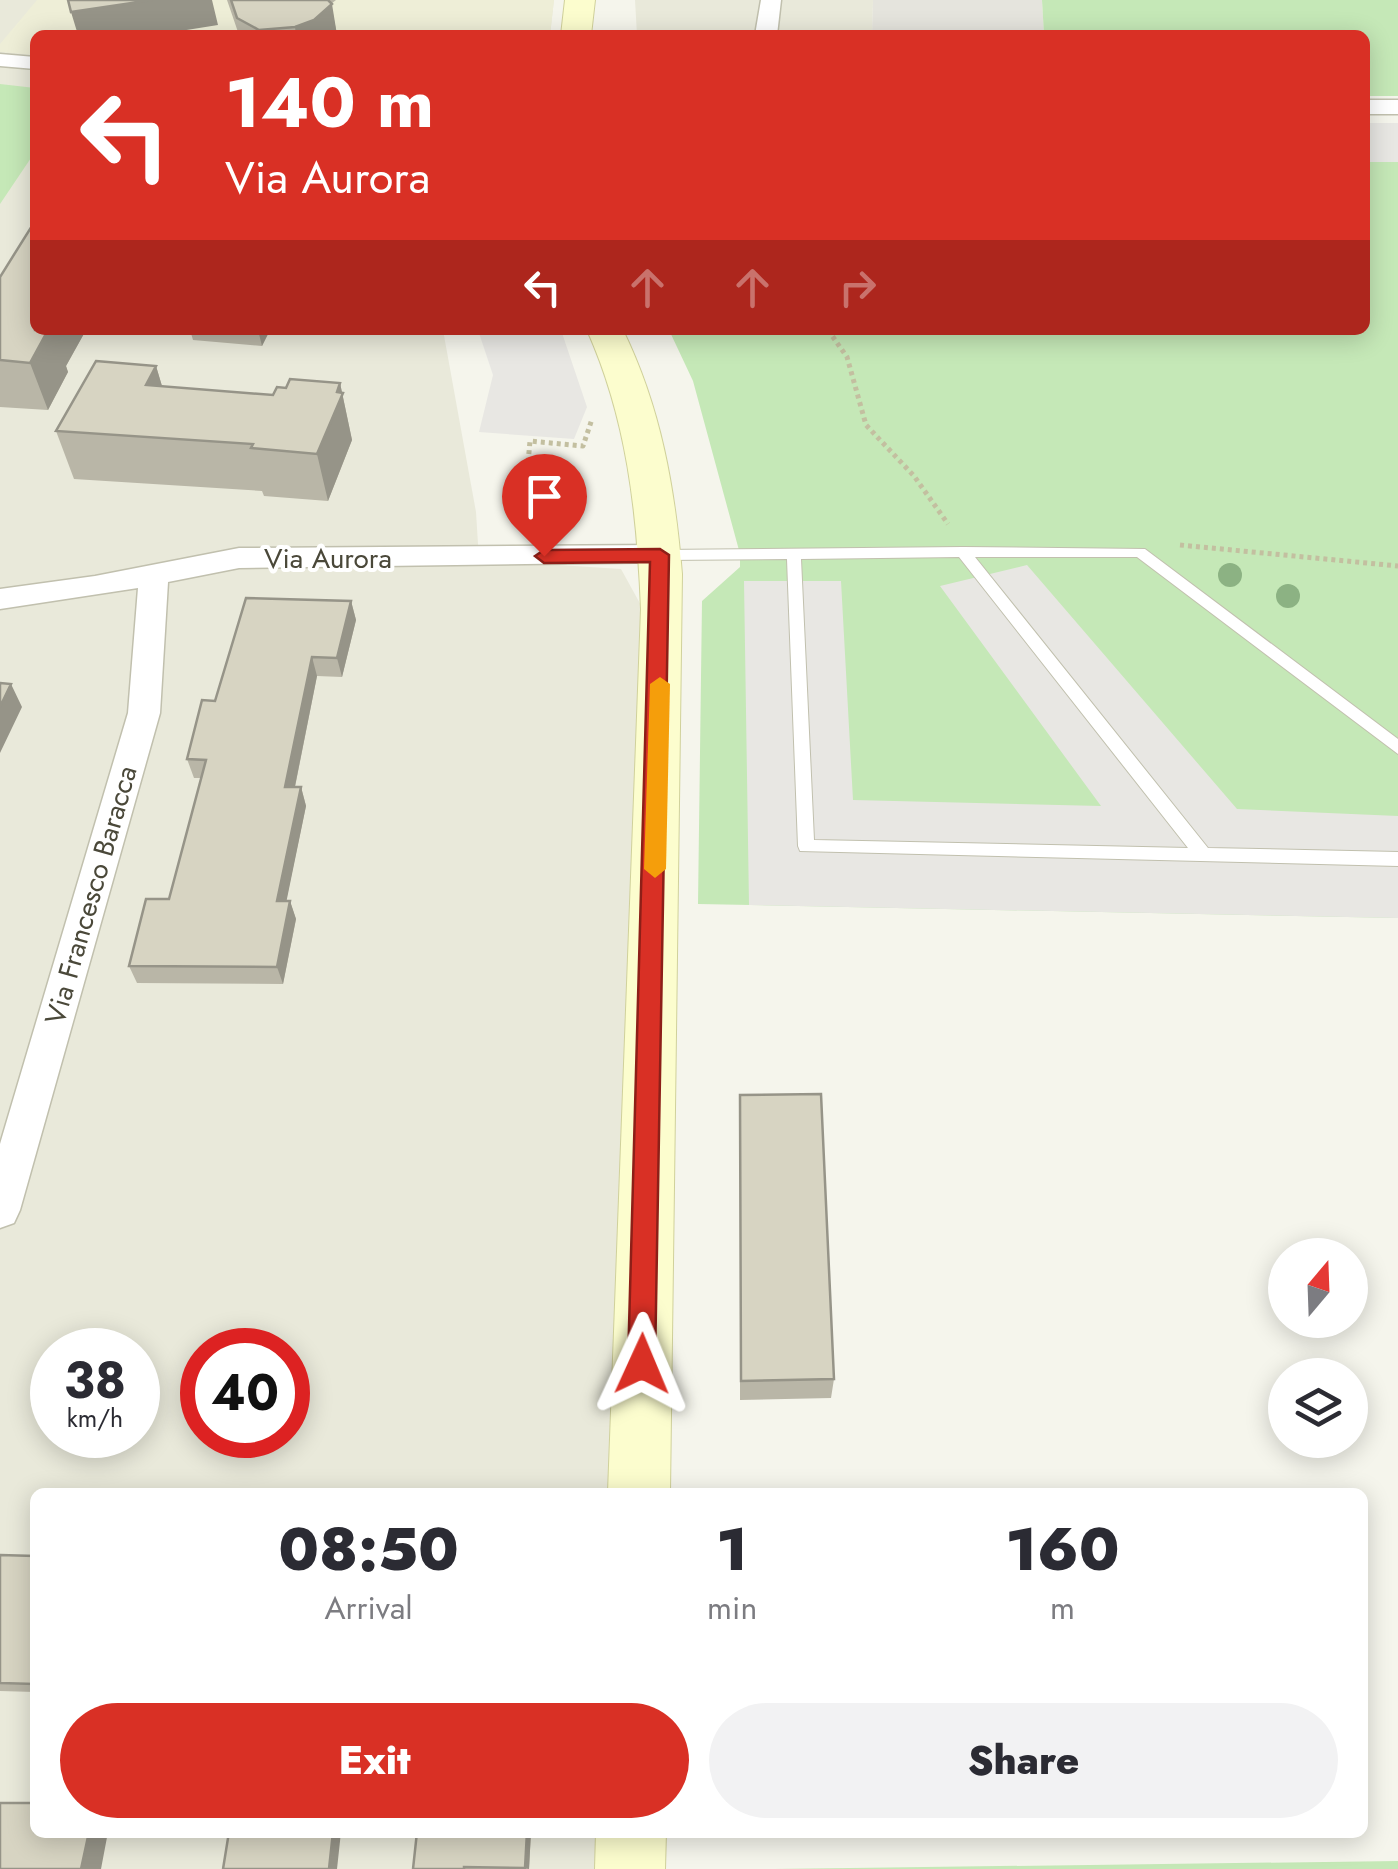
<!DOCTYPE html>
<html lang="en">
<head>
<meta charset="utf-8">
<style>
	body { margin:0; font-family:Jost,sans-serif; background:#f2f2f3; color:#2b2b33; height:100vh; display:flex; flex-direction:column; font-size:38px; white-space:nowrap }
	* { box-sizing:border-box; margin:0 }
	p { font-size:32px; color:#7c7c81 }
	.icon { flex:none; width:55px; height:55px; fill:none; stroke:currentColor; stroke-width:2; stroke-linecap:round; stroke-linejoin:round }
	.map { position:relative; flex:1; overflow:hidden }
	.sheet { position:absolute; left:30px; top:1488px; width:1338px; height:350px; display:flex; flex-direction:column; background:#fff; border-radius:15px; box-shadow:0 5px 25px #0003 }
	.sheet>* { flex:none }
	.banner { position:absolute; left:30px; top:30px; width:1340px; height:305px; border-radius:15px; box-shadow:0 5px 25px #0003; background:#d93025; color:#fff; overflow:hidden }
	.needle { width:65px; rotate:19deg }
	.controls { position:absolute; left:1268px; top:1238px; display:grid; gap:20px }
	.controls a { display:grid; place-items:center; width:100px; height:100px; border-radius:50%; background:#fff; box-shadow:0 5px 25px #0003; font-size:50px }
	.speed { position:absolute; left:30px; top:1328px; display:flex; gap:20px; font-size:50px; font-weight:700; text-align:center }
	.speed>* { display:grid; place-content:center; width:130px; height:130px; border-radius:50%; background:#fff; box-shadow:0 5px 25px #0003; line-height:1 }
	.speed small { font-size:25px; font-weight:400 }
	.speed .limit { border:15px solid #d22; background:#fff; color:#111 }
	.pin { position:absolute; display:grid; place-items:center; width:85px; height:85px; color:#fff; margin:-102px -42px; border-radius:50% 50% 50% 0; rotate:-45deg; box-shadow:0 0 10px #0007 }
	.pin .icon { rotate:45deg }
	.me { position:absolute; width:110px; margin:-55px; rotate:1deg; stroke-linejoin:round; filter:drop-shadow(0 0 8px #0008) }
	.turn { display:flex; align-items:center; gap:35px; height:210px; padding:0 30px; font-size:45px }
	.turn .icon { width:130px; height:130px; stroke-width:2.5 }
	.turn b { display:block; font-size:70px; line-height:85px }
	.lanes { display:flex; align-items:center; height:95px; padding:0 30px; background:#0003; justify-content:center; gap:50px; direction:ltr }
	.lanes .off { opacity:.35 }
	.eta { display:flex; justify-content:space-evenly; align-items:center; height:170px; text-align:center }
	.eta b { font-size:60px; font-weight:800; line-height:70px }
	.action { display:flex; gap:20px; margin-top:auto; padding:20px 30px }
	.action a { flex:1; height:115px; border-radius:60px; background:#d93025; color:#fff; font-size:40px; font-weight:800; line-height:115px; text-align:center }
	.action a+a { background:#f2f2f3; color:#2b2b33 }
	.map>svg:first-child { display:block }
	.residential { fill:#e9e9da; fill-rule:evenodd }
	.industrial { fill:#e5e4dd }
	.education { fill:#eeeed7 }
	.green { fill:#c5e8b7 }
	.parking { fill:#e8e7e3 }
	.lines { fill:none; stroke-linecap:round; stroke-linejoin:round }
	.lane-casing { stroke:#c1c0ae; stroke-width:2 }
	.street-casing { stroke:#c1c0ae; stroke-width:3 }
	.secondary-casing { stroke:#d0d19b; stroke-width:2 }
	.path { stroke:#c3bfa0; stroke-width:5; stroke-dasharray:4 4; stroke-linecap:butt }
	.lane { fill:#fff; fill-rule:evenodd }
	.street { fill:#fff; fill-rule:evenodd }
	.secondary { fill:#fcfdce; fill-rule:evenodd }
	.tree { fill:#8cb283 }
	.wall { fill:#b9b6a7 }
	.shaded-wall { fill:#969488 }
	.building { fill:#d7d4c2; stroke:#969488; stroke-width:2.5 }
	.route { fill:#d93025; stroke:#8d1f18; stroke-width:2.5 }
	.slow { fill:#f59e0b }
	.labels { text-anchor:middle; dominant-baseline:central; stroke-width:8; stroke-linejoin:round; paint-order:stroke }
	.street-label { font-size:28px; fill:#4a4839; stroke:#fff }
</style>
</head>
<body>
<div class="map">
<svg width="1398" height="1869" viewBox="0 0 1398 1869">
	<rect width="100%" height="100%" fill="#f5f5ec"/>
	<path class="residential" d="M0 0H554L550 35H35V330H443L476 512 479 560 621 569 648 618 613 1492H35V1832L599 1833 597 1869H0ZM52 1350H138V1435H52ZM202 1350H288V1435H202Z
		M635 0H873L872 35H637Z"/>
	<path class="industrial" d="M873 0H1042L1044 35H872Z"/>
	<path class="education" d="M37 0H554L550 35H35V55L0 52V44Z"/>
	<path class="green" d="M1042 0H1398V96H1365V35H1044Z
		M0 84 35 88V152L0 204Z
		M1365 162H1398V918L698 904 702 601 740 567V554L693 381 669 330H1365Z
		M1398 1861V1869H774Z"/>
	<path class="parking" d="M1365 123H1398V162H1365Z
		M478 330H561L587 407 574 439 479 432 493 375Z
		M1027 565 1237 809 1398 816V918L749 905 744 581H841L853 800 1101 806 940 586Z"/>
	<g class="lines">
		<defs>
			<path id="lane" d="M963 547 1145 549 1398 739V754L1137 557H975L1208 848 1398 852V866L800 851 798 846 787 559 661 560 654 555 661 550ZM959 557 1188 848 814 840 801 559Z"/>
			<path id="street" d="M761 0H781L777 35H755Z
				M0 54 35 57V69L0 66Z
				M1365 100H1398V114H1365Z
				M660 545 670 548 675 555 670 562 239 568 168 582 160 713 20 1210 14 1223 0 1228V1144L128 713 138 588 0 609V589L95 576 239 548Z"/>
			<path id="secondary" d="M565 0H595L591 35H561Z
				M587 330H623C661 408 675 488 682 574L670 1492H608L641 609C637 512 627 419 587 330Z
				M596 1832H666L665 1869H595Z"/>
		</defs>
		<use href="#lane" class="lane-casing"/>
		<use href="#street" class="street-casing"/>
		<use href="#secondary" class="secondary-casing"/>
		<path class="path" d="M828 330 847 357 866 425 914 476 948 524
			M544 524 528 463 530 441 583 446 592 419
			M1180 545 1398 566"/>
		<use href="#lane" class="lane"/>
		<use href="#street" class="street"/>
		<use href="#secondary" class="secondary"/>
	</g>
	<g class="tree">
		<circle cx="1230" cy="575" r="12"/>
		<circle cx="1288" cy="596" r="12"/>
	</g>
	<path class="wall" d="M227 0H336L331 4 337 35H239Z
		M0 277 35 330H86L66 366 68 372 48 410 0 407Z
		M190 330H270L262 346 193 340Z
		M156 366 162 386 273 395 286 388 340 383 352 440 328 501 264 496 262 491 74 479 56 431Z
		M351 601 356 620 342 677 317 676 295 787H301L306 806 286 901H290L296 919 283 984 137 983 129 966 169 899 201 778H194L187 759 215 701Z
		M740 1095 834 1379 831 1398 740 1400Z
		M0 1555 35 1556V1692L0 1691Z
		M531 1832 529 1869H413Z"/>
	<path class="shaded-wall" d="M152 0H212L218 25 155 35H78L71 12Z
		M332 4 337 35H296L295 27Z
		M48 330H86L66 366 68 372 48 410 30 363Z
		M258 330H270L262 346Z
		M156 366 170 413 146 385Z
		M340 383 352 440 328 501 317 454Z
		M351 601 356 620 342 677 337 658Z
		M312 657 317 676 291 806 285 787Z
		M11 684 22 707 0 753V707Z
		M301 787 306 806 283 918 277 901Z
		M290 901 296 919 283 984 277 967Z
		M89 1832H108L101 1869H81Z
		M333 1832H341L337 1869H329Z
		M527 1832H531L529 1869 525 1868Z"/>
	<path class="building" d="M68 0H152L71 12Z
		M231 0H328L332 4 314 20 295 27 259 30 237 18Z
		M35 221V330H48L30 363 0 360V277Z
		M96 361 156 366 146 385 273 395 277 387 286 388 290 379 340 383 337 392 343 393 317 454 251 448 253 444 56 431Z
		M246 598 351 601 337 658 312 657 285 787H301L277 901H290L277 967 129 966 146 899H169L206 760 187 759 202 700 215 701Z
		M0 683 11 684 0 707Z
		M821 1094 834 1379 741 1381 740 1095Z
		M0 1555 35 1556V1684L0 1683Z
		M0 1803H35V1832H89L81 1869H0Z
		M229 1832H333L329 1869H223Z
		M417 1832H527L525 1868 464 1867V1869H413Z"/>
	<path class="route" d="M660 549 669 555 655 1364 651 1373 642 1377 632 1373 628 1364 650 562 544 563 535 556 544 550Z"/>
	<path class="slow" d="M660 677 670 684 666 869 655 878 644 869 650 684Z"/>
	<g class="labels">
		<g class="street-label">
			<text x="328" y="558">Via Aurora</text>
			<text transform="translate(91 895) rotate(-74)">Via Francesco Baracca</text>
		</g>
	</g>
</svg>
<div class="controls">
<a><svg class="needle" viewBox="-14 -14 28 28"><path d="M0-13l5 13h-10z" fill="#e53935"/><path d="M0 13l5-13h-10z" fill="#7c7c81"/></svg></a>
<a><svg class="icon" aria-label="layers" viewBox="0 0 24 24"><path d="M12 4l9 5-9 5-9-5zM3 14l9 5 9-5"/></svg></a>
</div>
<div class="speed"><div>38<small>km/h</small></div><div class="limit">40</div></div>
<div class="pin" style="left:544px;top:556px;background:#d93025"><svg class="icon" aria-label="arrive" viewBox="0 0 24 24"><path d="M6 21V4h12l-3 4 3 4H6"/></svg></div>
<svg class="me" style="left:642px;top:1364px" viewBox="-20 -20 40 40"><path d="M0-17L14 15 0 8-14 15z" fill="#d93025" stroke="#fff" stroke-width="4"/></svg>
<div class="banner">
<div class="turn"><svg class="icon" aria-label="left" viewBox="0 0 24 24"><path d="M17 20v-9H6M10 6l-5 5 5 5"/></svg><div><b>140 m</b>Via Aurora</div></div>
<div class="lanes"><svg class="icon" aria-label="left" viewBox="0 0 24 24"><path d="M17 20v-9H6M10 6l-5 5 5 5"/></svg><svg class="icon off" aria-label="ahead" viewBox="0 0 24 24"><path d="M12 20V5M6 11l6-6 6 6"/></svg><svg class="icon off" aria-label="ahead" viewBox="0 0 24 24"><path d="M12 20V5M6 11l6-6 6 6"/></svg><svg class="icon off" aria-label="right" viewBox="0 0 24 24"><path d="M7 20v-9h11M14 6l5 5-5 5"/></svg></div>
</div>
<section class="sheet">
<div class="eta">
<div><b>08:50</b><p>Arrival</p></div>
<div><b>1</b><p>min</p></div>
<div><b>160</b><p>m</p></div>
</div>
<div class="action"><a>Exit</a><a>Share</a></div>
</section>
</div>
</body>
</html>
